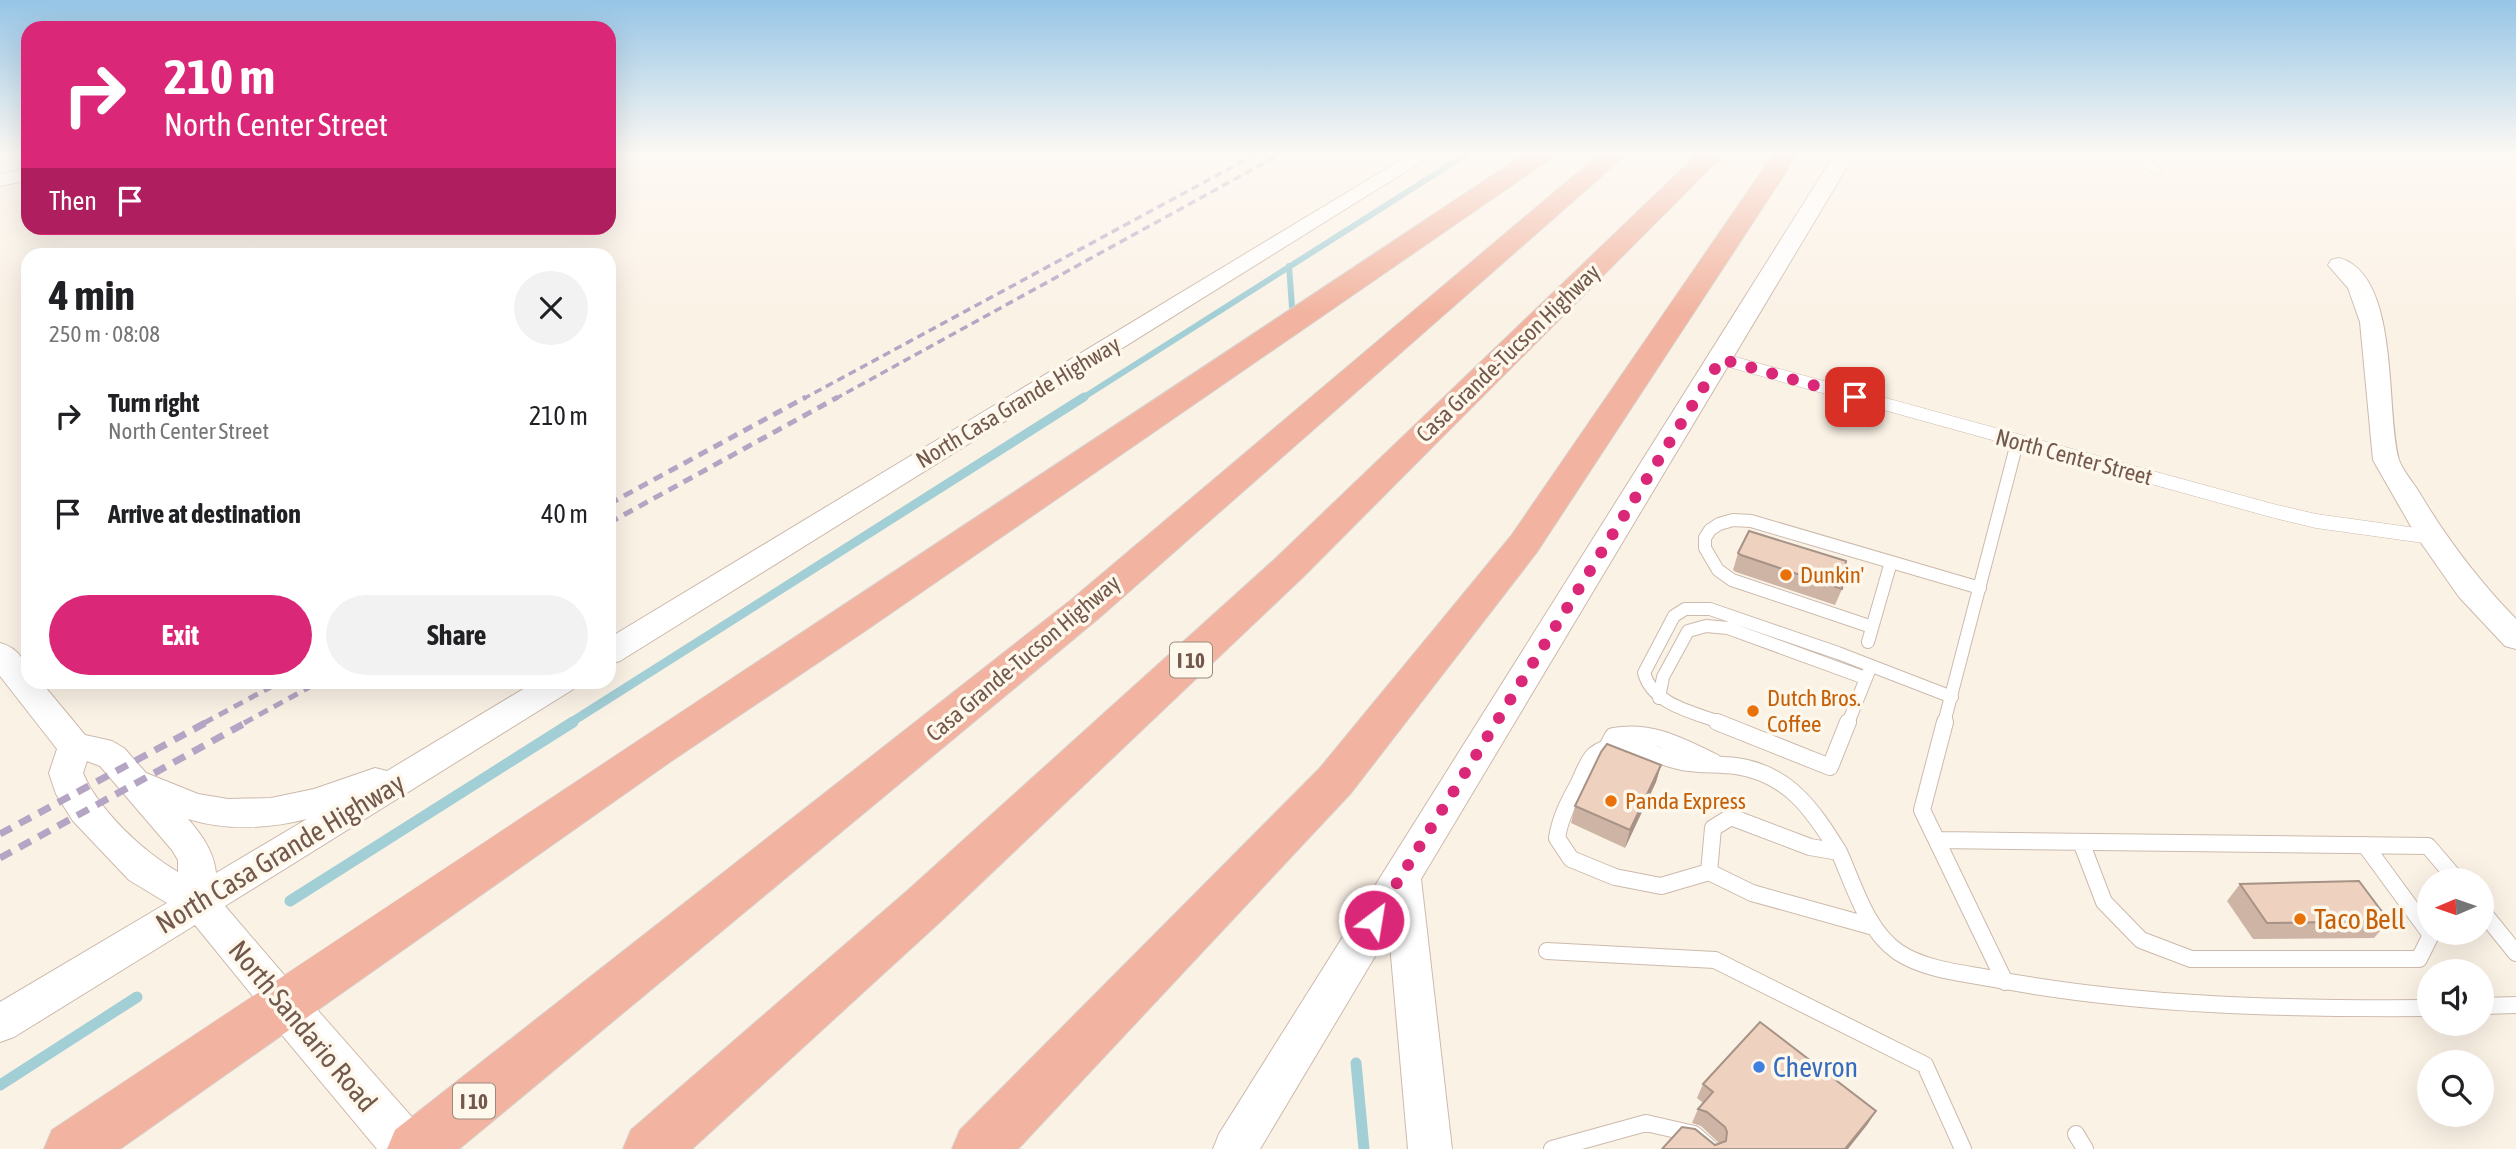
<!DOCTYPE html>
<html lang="en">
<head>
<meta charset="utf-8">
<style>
	body { margin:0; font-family:"Asap Condensed",sans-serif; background:#f2f2f2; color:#202124; height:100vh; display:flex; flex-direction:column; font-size:26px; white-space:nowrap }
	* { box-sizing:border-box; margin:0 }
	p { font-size:23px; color:#757577 }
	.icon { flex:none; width:38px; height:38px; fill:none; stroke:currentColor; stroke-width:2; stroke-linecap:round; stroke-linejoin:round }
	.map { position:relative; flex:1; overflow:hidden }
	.side { position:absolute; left:21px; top:248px; width:595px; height:441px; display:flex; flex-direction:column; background:#fff; border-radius:21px; box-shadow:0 7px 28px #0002 }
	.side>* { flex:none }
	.guide { position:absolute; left:21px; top:21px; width:595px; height:214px; border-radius:21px; box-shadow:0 7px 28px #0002; background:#db2777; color:#fff; overflow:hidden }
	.needle { width:46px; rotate:268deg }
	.controls { position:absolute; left:2417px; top:868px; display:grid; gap:14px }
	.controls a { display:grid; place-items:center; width:77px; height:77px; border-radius:50%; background:#fff; box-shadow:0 7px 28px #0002; font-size:35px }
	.pin { position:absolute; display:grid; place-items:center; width:60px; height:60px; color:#fff; margin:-30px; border-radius:14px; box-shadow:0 4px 10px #0006 }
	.me { position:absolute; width:77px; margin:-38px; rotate:31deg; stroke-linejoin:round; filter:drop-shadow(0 0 5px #0008) }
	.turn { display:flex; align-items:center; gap:24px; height:147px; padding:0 28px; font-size:32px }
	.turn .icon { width:91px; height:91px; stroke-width:2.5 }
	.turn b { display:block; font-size:49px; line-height:60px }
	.then { display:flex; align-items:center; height:66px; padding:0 28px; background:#0003; gap:14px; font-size:26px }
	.round { display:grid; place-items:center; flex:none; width:74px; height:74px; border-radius:37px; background:#f2f2f2 }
	.summary { display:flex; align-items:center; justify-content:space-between; height:119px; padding:0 28px }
	h1 { font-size:42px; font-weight:700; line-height:52px }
	.primary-button { display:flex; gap:14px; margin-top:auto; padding:14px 28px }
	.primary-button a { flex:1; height:80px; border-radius:42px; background:#db2777; color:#fff; font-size:28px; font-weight:700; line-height:80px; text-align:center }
	.primary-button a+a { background:#f2f2f2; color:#202124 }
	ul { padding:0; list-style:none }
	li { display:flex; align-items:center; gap:21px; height:98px; padding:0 28px }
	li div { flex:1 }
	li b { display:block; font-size:26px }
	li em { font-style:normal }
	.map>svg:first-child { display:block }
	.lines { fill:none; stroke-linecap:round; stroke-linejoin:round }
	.stream-far2 { stroke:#a2ced5; stroke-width:6 }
	.stream-far1 { stroke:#a2ced5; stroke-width:9 }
	.stream { stroke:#a2ced5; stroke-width:11 }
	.service-far2-casing { stroke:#ccbaac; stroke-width:10 }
	.service-far1-casing { stroke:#ccbaac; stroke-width:14 }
	.service-casing { stroke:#ccbaac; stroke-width:18 }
	.minor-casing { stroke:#ccbaac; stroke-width:1 }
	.tertiary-casing { stroke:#ccbaac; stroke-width:2 }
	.secondary-casing { stroke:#d1bcad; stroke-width:2 }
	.motorway-casing { stroke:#d8d1cd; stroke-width:2 }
	.service-far2 { stroke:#fff; stroke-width:9 }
	.service-far1 { stroke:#fff; stroke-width:12 }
	.service { stroke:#fff; stroke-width:16 }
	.minor { fill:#fff; fill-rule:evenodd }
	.tertiary { fill:#fff; fill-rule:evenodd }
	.secondary { fill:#fff; fill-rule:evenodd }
	.motorway { fill:#f2b4a0; fill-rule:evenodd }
	.rail-far2 { stroke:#b5a5c4; stroke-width:3.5; stroke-dasharray:8 5; stroke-linecap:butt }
	.rail-far1 { stroke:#b5a5c4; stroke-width:5; stroke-dasharray:10 7; stroke-linecap:butt }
	.rail { stroke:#b5a5c4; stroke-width:7; stroke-dasharray:13 9; stroke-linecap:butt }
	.wall { fill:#ceb4a4 }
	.shaded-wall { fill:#a79286 }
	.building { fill:#efd1bf; stroke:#a79286; stroke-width:2 }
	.route { stroke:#db2777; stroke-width:12; stroke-dasharray:0 21.6 }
	.food-dot { fill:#e8710a; stroke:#fef7ec; stroke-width:2.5 }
	.shop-dot { fill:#3f7fe0; stroke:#fef7ec; stroke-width:2.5 }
	.labels { text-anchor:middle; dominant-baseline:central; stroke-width:7; stroke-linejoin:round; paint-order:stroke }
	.shield { fill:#fef7ec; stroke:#9d887c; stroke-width:2 }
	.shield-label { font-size:21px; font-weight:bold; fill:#73594c }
	.street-label { font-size:23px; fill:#73594c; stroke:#fef7ec }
	.food-label { font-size:23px; fill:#c56008; stroke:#fef7ec; text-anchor:start }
	.near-street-label { font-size:28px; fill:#73594c; stroke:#fef7ec }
	.near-food-label { font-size:28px; fill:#c56008; stroke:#fef7ec; text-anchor:start }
	.near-shop-label { font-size:28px; fill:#366cbe; stroke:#fef7ec; text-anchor:start }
</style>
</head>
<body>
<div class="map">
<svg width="2516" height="1149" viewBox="0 0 2516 1149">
	<rect width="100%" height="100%" fill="#fbf2e6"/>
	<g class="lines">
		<path class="stream-far2" d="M1289 266 1292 307
			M1081 399 1470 152"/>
		<path class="stream-far1" d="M570 723 1084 397"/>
		<path class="stream" d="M290 901 573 722
			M1356 1063 1364 1149
			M0 1085 137 997"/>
		<defs>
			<path id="service-far2" d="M2133 152 2156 170"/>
			<path id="service-far1" d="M1872 627 1732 580 1718 570 1705 548V538L1710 530 1719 524 1733 520 1751 521 1980 588
				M1868 642 1891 562
				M1659 698 1663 677 1688 631 1706 626 1728 628 1865 678
				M1722 723C1693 712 1653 705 1644 673L1674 616 1685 609H1710L1838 653 1952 697
				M1848 723 1871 666
				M1944 723 2017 443"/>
			<path id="service" d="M1717 722 1830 767 1848 722
				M1945 722 1922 810 2005 982
				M1607 747 1613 736C1651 729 1681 746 1714 762
				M1937 840 2428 846 2457 880
				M2081 842 2104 902 2141 940 2191 959H2419L2431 935 2365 845
				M1709 872 1661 886 1615 877 1571 859 1557 838C1560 818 1569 801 1579 783 1583 774 1587 762 1594 755 1617 735 1657 757 1682 762 1700 765 1718 764 1736 766 1788 773 1813 810 1839 852
				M2482 911 2516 953
				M1874 927 1752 893 1709 872 1713 828 1731 817 1810 847 1839 852C1854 885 1866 930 1898 952 1925 970 1963 973 1994 979 2138 1006 2283 1009 2429 1008
				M1547 951 1715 960 1925 1065 1963 1149
				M2482 1006 2516 1005
				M2076 1134 2085 1149
				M1552 1149 1646 1123 1694 1134 1711 1149"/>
			<path id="minor" d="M1721 353 2277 505 2316 514 2431 530 2439 532 2442 537 2439 542 2431 544 2316 528 2274 518 1714 363 1712 359 1714 355Z"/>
			<path id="tertiary" d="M1414 152H1437L620 661 609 664V638Z
				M1836 152H1856L1421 879 1452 1149H1408L1389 933 1260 1149H1213L1219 1134Z
				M28 168V180L0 186V174Z
				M2339 258C2401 274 2385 413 2399 460 2403 471 2413 482 2419 492 2447 539 2478 580 2516 619V649L2505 646 2459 597 2417 537 2373 460 2360 322 2348 288 2328 265 2331 260Z
				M0 643C19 648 28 663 28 682H41L85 735 112 741 124 748 146 773 198 794 228 799 271 798 314 789 375 768 387 771 535 682H577L572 690 225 906 297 990 303 1003 297 1016 283 1021 269 1016 195 925 14 1037 0 1042V1002L167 903 129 880 73 821 56 794 49 773 57 749 0 676ZM87 761 100 766 172 850 178 860V872C144 852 98 810 83 773ZM188 819C228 831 267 829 307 819L216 873C214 852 202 835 188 819Z"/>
			<path id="secondary" d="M283 983 299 989 425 1132 433 1149H377L267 1017 260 1003 267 989Z"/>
			<path id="motorway" d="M1528 152H1556L1553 157 865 631 670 762 120 1149H44L52 1130C543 802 1036 479 1528 152Z
				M1602 152H1629L1099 618 459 1149H387L395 1130 1071 600Z
				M1700 152H1726L1303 577 941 921 692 1149H623L631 1130 907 891 1275 559Z
				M1775 152H1799L1537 552 1351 793 1018 1149H952L960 1130 1319 769 1511 536Z"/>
		</defs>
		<use href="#service-far2" class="service-far2-casing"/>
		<use href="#service-far1" class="service-far1-casing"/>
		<use href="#service" class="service-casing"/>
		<use href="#minor" class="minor-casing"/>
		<use href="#tertiary" class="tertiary-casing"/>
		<use href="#secondary" class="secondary-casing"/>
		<use href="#motorway" class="motorway-casing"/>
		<use href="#service-far2" class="service-far2"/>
		<use href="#service-far1" class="service-far1"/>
		<use href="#service" class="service"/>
		<use href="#minor" class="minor"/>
		<use href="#tertiary" class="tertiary"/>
		<use href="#secondary" class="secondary"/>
		<use href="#motorway" class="motorway"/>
		<path class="rail-far2" d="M803 399 1260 152
			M835 399 1284 152"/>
		<path class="rail-far1" d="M609 504 806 397
			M609 523 838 397
			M204 723 280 682
			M244 723 319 682"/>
		<path class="rail" d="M0 834 207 722
			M0 858 247 722"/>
	</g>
	<path class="wall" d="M1738 553 1842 589 1835 605 1736 572 1733 570Z
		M1661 765 1656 782 1625 848 1571 823 1575 806Z
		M2240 884 2389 921 2374 938 2253 939 2227 901Z
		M1703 1084 1876 1111 1867 1125 1715 1145 1719 1143 1701 1126 1692 1123 1698 1109 1703 1103 1697 1098Z"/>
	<path class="shaded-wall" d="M1661 765 1656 782 1625 848 1630 830Z
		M1876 1111 1867 1125 1848 1149H1845Z"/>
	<path class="building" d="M1749 531 1846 561 1842 589 1741 555 1738 553Z
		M1607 744 1661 765 1630 830 1575 806 1601 752Z
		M2359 881 2389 921 2267 923 2240 884Z
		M1760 1022 1876 1111 1845 1149H1662L1682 1127 1695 1129 1715 1145 1726 1141 1727 1132 1725 1127 1707 1112 1698 1109 1713 1092 1703 1084Z"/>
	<linearGradient id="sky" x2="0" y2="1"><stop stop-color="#96c5e6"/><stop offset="0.49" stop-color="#fdf9f4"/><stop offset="1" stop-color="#fdf9f4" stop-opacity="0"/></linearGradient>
	<rect width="2516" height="313" fill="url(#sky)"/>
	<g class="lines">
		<path class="route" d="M1374 920 1721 359 1855 397"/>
	</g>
	<g class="food-dot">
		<circle cx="1786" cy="575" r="7"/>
		<circle cx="1753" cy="711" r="7"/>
		<circle cx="1611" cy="801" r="7"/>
		<circle cx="2300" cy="919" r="7"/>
	</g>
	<circle class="shop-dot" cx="1759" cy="1067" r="7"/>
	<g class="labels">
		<g class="shield">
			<rect x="1170" y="642.5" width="42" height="35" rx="5"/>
			<rect x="453" y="1083.5" width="42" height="35" rx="5"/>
		</g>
		<g class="shield-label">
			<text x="1191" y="660">I 10</text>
			<text x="474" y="1101">I 10</text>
		</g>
		<g class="street-label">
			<text transform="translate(1508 353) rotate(-44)">Casa Grande-Tucson Highway</text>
			<text transform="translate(1018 402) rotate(-31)">North Casa Grande Highway</text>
			<text transform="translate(2074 457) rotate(15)">North Center Street</text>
			<text transform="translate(1023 658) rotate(-40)">Casa Grande-Tucson Highway</text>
		</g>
		<g class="food-label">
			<text x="1800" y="575">Dunkin'</text>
			<text x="1767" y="698">Dutch Bros.<tspan x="1767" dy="26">Coffee</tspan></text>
			<text x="1625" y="801">Panda Express</text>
		</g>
		<g class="near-street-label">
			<text transform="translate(280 853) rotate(-31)">North Casa Grande Highway</text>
			<text transform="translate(303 1026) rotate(50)">North Sandario Road</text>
		</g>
		<g class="near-food-label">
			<text x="2314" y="919">Taco Bell</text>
		</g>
		<g class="near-shop-label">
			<text x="1773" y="1067">Chevron</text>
		</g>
	</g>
</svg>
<div class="controls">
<a><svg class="needle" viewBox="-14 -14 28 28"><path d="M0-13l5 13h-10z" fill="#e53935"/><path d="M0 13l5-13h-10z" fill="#757577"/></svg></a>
<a><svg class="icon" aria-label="sound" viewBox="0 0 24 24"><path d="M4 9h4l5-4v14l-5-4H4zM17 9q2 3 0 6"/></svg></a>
<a><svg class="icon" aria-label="search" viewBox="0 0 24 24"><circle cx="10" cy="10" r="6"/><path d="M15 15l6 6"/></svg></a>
</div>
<div class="pin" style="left:1855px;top:397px;background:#d93025"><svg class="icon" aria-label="arrive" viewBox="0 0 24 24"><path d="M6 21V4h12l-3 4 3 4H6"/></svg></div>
<svg class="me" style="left:1374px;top:920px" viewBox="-20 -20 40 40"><circle r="17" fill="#db2777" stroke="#fff" stroke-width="3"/><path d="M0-11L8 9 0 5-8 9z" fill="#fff"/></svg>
<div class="guide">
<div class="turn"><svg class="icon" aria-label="right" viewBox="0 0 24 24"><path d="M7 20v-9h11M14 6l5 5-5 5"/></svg><div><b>210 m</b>North Center Street</div></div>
<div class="then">Then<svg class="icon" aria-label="arrive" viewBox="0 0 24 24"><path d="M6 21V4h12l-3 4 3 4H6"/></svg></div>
</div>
<section class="side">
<div class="summary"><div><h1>4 min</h1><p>250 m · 08:08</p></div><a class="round"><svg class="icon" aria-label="close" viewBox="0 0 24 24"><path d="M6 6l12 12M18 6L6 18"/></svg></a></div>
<ul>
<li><svg class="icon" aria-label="right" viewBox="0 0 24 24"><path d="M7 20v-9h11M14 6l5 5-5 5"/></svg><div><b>Turn right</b><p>North Center Street</p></div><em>210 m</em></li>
<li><svg class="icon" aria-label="arrive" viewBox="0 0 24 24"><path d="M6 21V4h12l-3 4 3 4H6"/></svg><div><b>Arrive at destination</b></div><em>40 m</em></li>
</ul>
<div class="primary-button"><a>Exit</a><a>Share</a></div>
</section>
</div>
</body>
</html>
